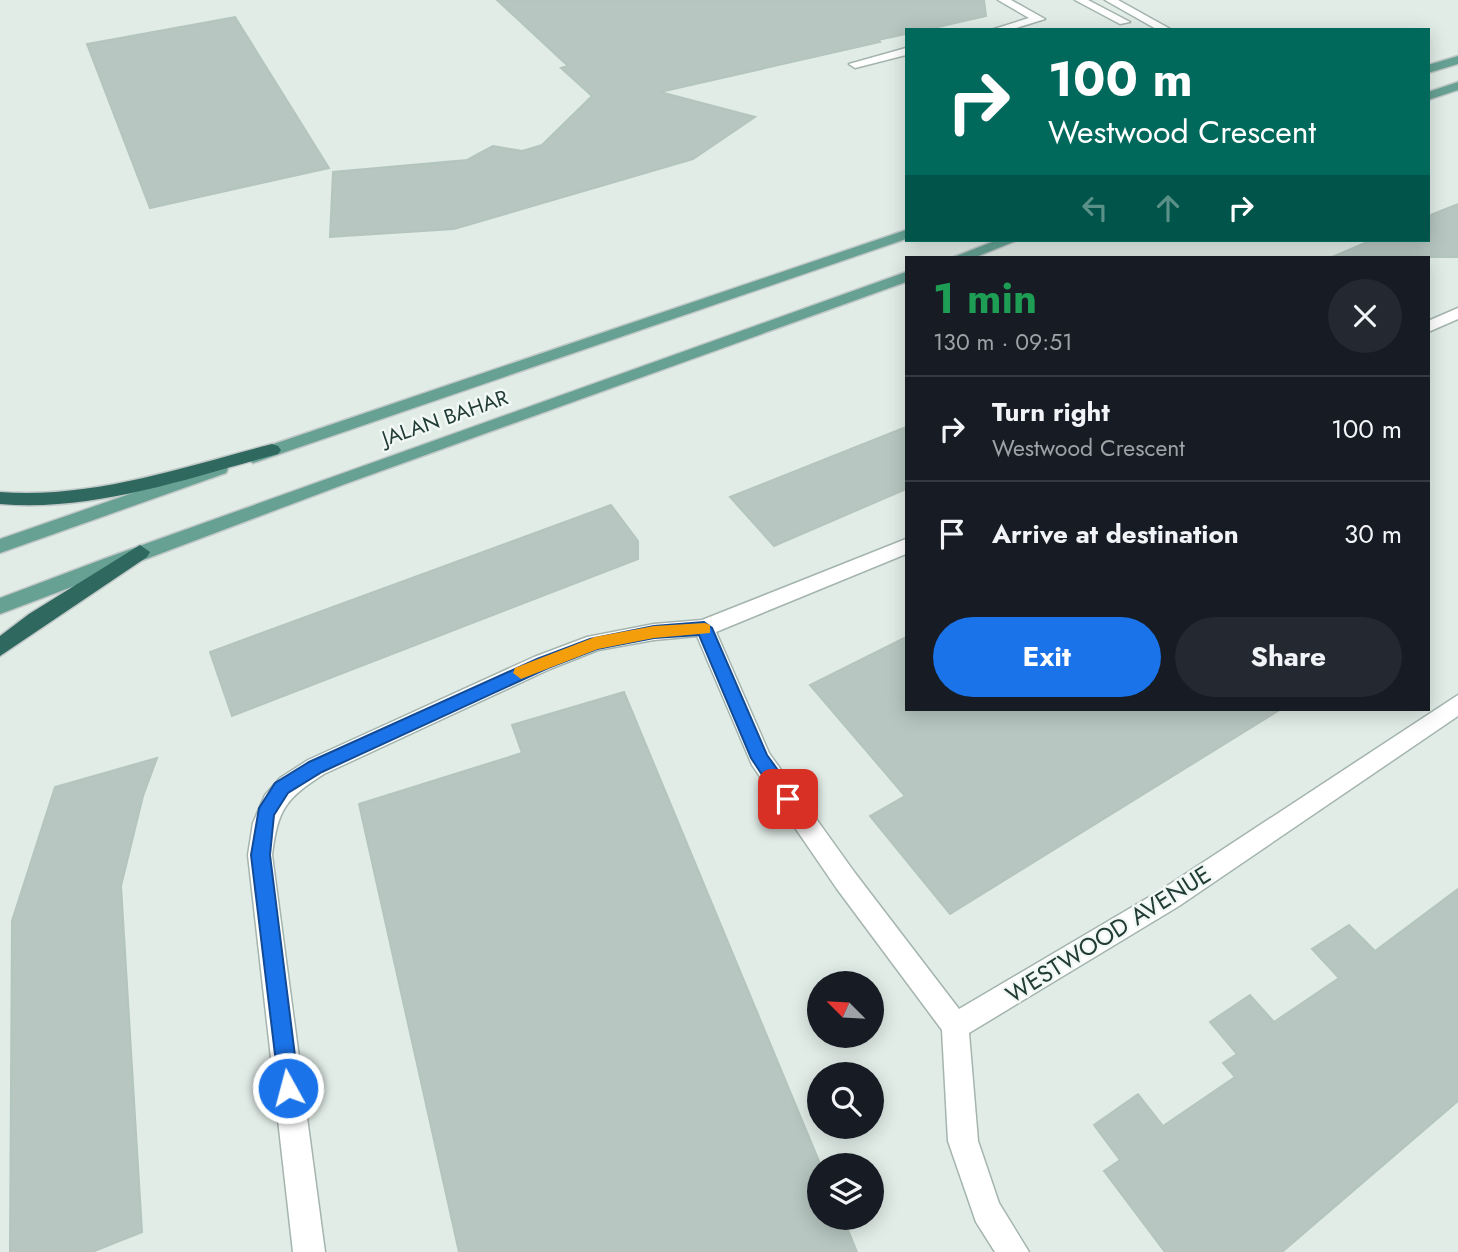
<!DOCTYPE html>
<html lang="en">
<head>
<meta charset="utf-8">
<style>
	body { margin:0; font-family:Jost,sans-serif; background:#242831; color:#f1f3f6; height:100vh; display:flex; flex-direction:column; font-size:26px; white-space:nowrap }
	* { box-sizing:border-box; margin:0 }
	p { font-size:23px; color:#9ea1a6 }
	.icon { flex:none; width:38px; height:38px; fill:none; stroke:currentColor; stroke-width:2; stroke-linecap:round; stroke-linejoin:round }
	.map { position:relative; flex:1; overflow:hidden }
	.details { position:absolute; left:905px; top:256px; width:525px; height:455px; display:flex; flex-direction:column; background:#171b24; border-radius:0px; box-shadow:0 4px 18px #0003 }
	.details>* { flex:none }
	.guide { position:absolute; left:905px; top:28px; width:525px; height:214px; border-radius:0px; box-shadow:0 4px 18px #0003; background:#00695c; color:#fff; overflow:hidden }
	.needle { width:46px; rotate:294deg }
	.controls { position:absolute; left:807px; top:971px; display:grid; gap:14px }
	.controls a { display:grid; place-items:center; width:77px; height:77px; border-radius:50%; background:#171b24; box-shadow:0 4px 18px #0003; font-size:35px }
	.pin { position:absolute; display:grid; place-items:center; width:60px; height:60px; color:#fff; margin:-30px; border-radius:14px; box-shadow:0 4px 10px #0006 }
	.me { position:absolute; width:77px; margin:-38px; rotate:353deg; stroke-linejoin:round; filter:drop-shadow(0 0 5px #0008) }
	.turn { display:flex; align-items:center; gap:24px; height:147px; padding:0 28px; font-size:32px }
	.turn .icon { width:91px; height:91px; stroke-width:2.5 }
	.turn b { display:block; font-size:49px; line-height:60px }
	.lanes { display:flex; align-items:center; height:66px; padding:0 28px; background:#0003; justify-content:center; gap:35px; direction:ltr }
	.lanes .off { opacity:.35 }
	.round { display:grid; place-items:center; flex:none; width:74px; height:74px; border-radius:37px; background:#242831 }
	.headline { display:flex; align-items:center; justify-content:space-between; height:119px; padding:0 28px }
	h1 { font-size:42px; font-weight:700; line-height:52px; color:#1e9e55 }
	.action { display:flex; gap:14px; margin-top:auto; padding:14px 28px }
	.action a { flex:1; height:80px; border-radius:42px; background:#1a73e8; color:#fff; font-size:28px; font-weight:700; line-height:80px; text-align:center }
	.action a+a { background:#242831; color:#f1f3f6 }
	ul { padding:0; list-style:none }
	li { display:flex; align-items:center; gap:21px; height:105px; padding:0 28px; border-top:2px solid #363941 }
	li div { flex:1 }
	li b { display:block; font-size:26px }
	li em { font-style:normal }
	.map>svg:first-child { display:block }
	.building { fill:#b7c6c0; stroke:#b4c5be; stroke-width:2 }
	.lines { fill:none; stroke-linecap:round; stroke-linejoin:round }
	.minor-casing { stroke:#a4b4ae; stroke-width:3 }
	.major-casing { stroke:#c1c8c7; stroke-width:3 }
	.highway-casing { stroke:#c1c8c7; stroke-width:3 }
	.minor { fill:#fff; fill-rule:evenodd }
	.major { fill:#66a194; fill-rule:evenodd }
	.highway { fill:#2e685e; fill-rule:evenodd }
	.route { fill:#1a73e8; stroke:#114b97; stroke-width:2 }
	.slow { fill:#f59e0b }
	.labels { text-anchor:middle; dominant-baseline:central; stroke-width:5; stroke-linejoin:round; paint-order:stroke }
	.street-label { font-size:21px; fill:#223c36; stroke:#f2f8f5 }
	.near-street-label { font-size:24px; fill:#223c36; stroke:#f2f8f5 }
</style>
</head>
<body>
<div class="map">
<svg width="1458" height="1252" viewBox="0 0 1458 1252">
	<rect width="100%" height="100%" fill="#e1ece7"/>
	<path class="building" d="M497 0H984L986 16 925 30H906V34L878 40 880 42 660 92 755 117 693 159 454 229 330 237 333 172 467 160 493 146 522 151 542 145 592 96 561 68 568 66Z
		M235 17 329 168 150 208 87 44Z
		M1458 204V257H1332L1372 240H1428V216Z
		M906 427V489L774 546 730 497Z
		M611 505 638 541V559L232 716 210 652Z
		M906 637V709H1281L950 914 870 816 905 796 810 685Z
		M624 692 821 1166 819 1218H843L857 1252H459L359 804 522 753 512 725Z
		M157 758 143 796 121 886 142 1232 92 1252H10L12 921 55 787Z
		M1458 889V1101L1282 1252H1165L1104 1171 1120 1160 1094 1125 1138 1094 1163 1126 1235 1077 1223 1063 1237 1054 1210 1022 1250 995 1274 1022 1339 978 1312 949 1349 925 1375 951Z"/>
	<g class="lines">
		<defs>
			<path id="minor" d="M998 0H1011L1045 19 1010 30H991L1029 18Z
				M1075 0H1088L1130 22 1120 24Z
				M1105 0H1118L1172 30H1158Z
				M906 48V55L855 68 849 64Z
				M1458 308V319L1428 332V321Z
				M906 539V554L716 632 769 753 855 873 959 1009 1161 890 1458 695V716L1179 906 969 1033 978 1141 999 1203 1029 1252H995L976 1222 948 1141 942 1030 837 889 752 765 697 636 654 640 598 650 550 669 324 774C285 799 278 809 272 855L325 1252H293L248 855 253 823 265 795 280 778 308 760 534 657 587 637 654 624 702 620Z"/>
			<path id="major" d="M1458 56V64L1428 73V65Z
				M1458 82V90L1428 100V92Z
				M906 230V239L259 461 253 463 244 457 247 453Z
				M997 240H1018L976 257H954Z
				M906 272V282L345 484 0 614V598L106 558Z
				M219 463 226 465 228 469 226 473 0 553V539Z"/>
			<path id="highway" d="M272 444 278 446 281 450 278 454C188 478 95 512 0 504V492C93 499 183 467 272 444Z
				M140 545 150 552 147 557 0 656V636L29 614Z"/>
		</defs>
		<use href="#minor" class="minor-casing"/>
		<use href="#major" class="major-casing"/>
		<use href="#highway" class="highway-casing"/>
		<use href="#minor" class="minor"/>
		<use href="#major" class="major"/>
		<use href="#highway" class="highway"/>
	</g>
	<path class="route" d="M704 622 712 628 767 755 795 794 797 799 795 805H782L751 758 699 635 654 638 597 649 548 668 322 772 288 793 274 815 270 855 299 1088 295 1096 288 1099 280 1096 251 855 259 808 275 783 309 762 537 659 590 639 654 626Z"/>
	<path class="slow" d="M705 623 710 625V633L654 638 598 649 521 679 513 673 515 668 595 637 654 626Z"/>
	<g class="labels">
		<g class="street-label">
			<text transform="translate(445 418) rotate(-19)">JALAN BAHAR</text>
		</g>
		<g class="near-street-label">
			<text transform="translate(1108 934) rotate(-32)">WESTWOOD AVENUE</text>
		</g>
	</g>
</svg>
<div class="controls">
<a><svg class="needle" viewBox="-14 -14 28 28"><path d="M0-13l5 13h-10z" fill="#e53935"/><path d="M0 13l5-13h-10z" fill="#9ea1a6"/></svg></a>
<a><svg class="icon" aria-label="search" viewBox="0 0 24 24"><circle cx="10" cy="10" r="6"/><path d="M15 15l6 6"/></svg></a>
<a><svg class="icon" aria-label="layers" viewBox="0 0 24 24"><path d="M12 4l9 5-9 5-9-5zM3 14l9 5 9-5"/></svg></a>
</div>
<div class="pin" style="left:788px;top:799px;background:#d93025"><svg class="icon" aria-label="arrive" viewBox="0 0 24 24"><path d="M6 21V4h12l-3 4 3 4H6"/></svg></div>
<svg class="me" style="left:288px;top:1088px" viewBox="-20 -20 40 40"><circle r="17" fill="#1a73e8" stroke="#fff" stroke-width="3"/><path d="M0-11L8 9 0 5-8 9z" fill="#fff"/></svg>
<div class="guide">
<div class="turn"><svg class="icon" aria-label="right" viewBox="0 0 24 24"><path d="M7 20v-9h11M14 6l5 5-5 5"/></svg><div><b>100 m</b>Westwood Crescent</div></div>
<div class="lanes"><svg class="icon off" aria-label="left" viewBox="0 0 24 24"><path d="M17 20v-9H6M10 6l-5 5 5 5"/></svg><svg class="icon off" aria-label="ahead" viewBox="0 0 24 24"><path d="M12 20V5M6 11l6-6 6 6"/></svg><svg class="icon" aria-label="right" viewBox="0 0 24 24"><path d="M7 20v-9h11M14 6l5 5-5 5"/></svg></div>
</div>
<section class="details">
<div class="headline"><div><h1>1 min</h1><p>130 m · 09:51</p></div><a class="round"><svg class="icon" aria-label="close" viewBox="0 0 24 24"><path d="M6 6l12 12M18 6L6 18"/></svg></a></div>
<ul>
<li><svg class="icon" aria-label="right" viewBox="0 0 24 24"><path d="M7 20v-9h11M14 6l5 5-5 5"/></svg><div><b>Turn right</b><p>Westwood Crescent</p></div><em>100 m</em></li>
<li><svg class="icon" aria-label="arrive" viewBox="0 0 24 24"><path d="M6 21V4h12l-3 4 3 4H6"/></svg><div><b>Arrive at destination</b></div><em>30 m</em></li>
</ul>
<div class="action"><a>Exit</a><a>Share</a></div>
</section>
</div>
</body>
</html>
